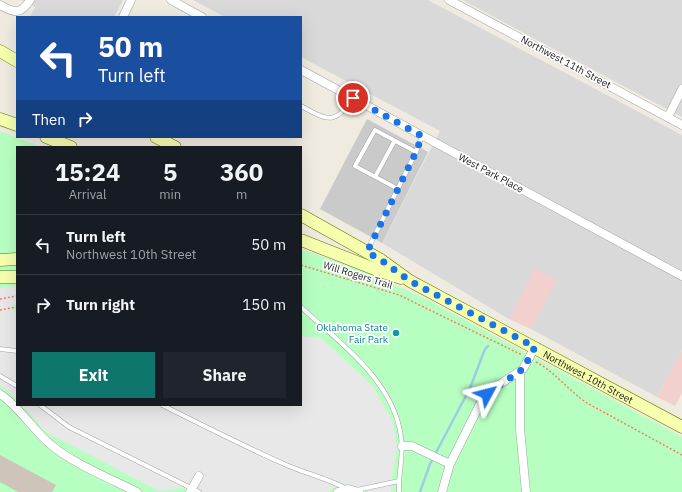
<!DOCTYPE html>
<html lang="en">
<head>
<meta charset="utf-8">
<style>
	body { margin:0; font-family:"IBM Plex Sans",sans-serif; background:#20242c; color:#f1f3f6; height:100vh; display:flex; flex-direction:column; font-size:15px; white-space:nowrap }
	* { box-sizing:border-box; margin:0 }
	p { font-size:13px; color:#9ea1a6 }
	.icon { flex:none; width:22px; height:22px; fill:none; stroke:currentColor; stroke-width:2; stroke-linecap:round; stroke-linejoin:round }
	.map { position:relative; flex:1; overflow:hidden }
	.side { position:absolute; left:16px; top:146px; width:286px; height:260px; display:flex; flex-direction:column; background:#171b24; border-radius:0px; box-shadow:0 4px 16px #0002 }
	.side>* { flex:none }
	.top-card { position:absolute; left:16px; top:16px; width:286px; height:122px; border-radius:0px; box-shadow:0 4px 16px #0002; background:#1a4fa0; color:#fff; overflow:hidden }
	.pin { position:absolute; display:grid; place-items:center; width:34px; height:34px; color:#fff; margin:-17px; border:2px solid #fff; border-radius:50%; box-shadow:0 1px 4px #0007 }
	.me { position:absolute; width:44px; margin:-22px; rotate:52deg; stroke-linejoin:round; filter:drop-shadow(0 0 3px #0008) }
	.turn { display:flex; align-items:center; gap:14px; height:84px; padding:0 16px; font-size:18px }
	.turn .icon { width:52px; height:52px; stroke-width:2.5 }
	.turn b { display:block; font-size:28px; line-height:34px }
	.then { display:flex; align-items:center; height:38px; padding:0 16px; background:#0003; gap:8px; font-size:15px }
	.eta { display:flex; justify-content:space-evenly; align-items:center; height:68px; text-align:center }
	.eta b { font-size:24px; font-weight:800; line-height:28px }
	.primary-button { display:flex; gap:8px; margin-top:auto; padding:8px 16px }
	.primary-button a { flex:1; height:46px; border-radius:0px; background:#0f766e; color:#fff; font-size:16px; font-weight:800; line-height:46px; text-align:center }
	.primary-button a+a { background:#20242c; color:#f1f3f6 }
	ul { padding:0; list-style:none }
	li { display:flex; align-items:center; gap:12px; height:60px; padding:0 16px; border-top:1px solid #363941 }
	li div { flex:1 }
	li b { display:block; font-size:15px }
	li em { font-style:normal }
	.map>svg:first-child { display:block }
	.residential { fill:#dad9d9 }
	.commercial { fill:#f2d0cd }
	.religious { fill:#cacaca }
	.park { fill:#b7ffc1 }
	.parking { fill:#e8e8e8 }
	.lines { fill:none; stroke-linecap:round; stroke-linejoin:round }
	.stream { stroke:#9ccde1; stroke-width:2.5 }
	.building { fill:#cfc4b9 }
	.lane-casing { stroke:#a3a3a3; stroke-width:5 }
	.street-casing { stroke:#a3a3a3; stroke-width:9 }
	.secondary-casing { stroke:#627600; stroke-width:13 }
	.path { stroke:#ff7a61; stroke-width:1.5; stroke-dasharray:2 2; stroke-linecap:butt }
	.lane { stroke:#fff; stroke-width:4 }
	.street { stroke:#fff; stroke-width:8 }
	.secondary { stroke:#f6ffae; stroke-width:12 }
	.route { stroke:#1a73e8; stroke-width:7; stroke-dasharray:0 12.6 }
	.culture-dot { fill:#0f9aa8; stroke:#fff; stroke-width:1.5 }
	.labels { text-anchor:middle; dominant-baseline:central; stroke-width:3.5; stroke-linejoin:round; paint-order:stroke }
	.street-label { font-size:10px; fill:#1c1c1c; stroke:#fff }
	.culture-label { font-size:10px; fill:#0d838f; stroke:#fff; text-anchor:end }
</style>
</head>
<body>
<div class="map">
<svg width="682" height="492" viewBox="0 0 682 492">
	<rect width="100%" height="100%" fill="#efebe0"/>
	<path class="residential" d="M21 0H123L114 17H30L35 7Z
		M193 0H428L682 135V350L657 397 531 329 556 280 535 269 509 319 382 243 440 131 301 57V17H225Z
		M463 0H682V117L535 39Z"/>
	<path class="commercial" d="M535 268 557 280 531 329 509 319Z
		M682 350V393L675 406 657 397Z"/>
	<path class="religious" d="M367 119 428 152 382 243 320 209Z"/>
	<path class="park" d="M0 131 41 147H17V405H301V249L368 273 430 301 682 437V492H0Z"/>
	<path class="parking" d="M17 286V303L13 305 15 312 17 313V399L0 385V288Z
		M301 336 321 338 372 385 393 422 397 450 391 482V492H368L364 489 340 483 328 492H190L182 488 159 491 46 432 22 405H301Z"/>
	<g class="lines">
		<path class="stream" d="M420 492 430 464 470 388 485 349 488 346"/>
	</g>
	<path class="building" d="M0 455 56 485 52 492H18L0 482Z"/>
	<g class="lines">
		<defs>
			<path id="lane" d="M301 106C327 120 335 126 353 98
				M375 177 394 142
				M398 189 355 166 375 130 416 152
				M367 251 416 152 422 136
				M301 307C340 343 394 381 401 437 404 455 398 474 399 492
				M0 349 17 351
				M0 376 17 386
				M40 405 69 427 199 492
				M162 405C202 425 241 445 282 463 303 473 327 478 347 489
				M357 490 399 481"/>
			<path id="street" d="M171 0 202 17
				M449 0 682 125
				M0 5C14 13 21 15 30 0
				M123 17 131 0
				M301 70 682 276
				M668 117 682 89
				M520 372V429L526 492
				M0 394C20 407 32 429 50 444 70 462 111 479 137 492
				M402 446H412L450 464
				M190 492 199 476
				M338 492 348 489 359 492
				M442 492 450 464 481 402 494 388 523 369 535 347"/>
			<g id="secondary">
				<path d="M0 51 17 61"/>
				<path d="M0 119 17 125"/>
				<path d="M46 137 71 147"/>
				<path d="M156 137 175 147"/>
				<path id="s1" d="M301 215 381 260 410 281 682 427"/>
				<path d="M301 240 377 270 401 278"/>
				<path d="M0 260 17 259"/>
				<path d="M0 277H17"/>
			</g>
		</defs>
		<use href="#lane" class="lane-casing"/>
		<use href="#street" class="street-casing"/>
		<use href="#secondary" class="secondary-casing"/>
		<path class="path" d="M301 265 399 295 522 355
			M0 299 17 296
			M0 310 17 307
			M536 362C555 372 569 391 587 403L682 455"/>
		<use href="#lane" class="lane"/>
		<use href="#street" class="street"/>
		<use href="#secondary" class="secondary"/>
	</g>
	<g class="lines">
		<path class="route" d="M353 98 422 136 416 152 367 252 381 260 410 281 535 347 523 369 487 394"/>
	</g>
	<circle class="culture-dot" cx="396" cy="333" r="4"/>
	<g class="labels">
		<g class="street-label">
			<text transform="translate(566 62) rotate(28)">Northwest 11th Street</text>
			<text transform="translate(491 173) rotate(28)">West Park Place</text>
			<text transform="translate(358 275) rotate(17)">Will Rogers Trail</text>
			<text stroke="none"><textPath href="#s1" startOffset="330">Northwest 10th Street</textPath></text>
		</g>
		<g class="culture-label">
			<text x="388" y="327">Oklahoma State<tspan x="388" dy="12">Fair Park</tspan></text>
		</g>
	</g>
</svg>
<div class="pin" style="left:353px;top:98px;background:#d93025"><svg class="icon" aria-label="arrive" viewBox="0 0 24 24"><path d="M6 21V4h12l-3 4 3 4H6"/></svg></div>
<svg class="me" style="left:487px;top:394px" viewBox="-20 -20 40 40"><path d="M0-17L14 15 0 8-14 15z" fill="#1a73e8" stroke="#fff" stroke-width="4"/></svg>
<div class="top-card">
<div class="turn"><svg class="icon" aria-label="left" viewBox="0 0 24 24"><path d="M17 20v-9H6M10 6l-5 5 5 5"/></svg><div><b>50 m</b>Turn left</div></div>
<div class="then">Then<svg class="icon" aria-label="right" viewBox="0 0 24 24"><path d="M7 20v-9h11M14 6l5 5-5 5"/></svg></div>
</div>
<section class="side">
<div class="eta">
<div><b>15:24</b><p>Arrival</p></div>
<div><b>5</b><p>min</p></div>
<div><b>360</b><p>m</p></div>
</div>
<ul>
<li><svg class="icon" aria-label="left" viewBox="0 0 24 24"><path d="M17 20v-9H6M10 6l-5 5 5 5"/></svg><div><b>Turn left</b><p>Northwest 10th Street</p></div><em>50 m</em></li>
<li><svg class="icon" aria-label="right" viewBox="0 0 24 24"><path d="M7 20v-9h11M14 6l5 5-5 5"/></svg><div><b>Turn right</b></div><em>150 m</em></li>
</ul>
<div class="primary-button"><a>Exit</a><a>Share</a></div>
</section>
</div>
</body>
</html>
